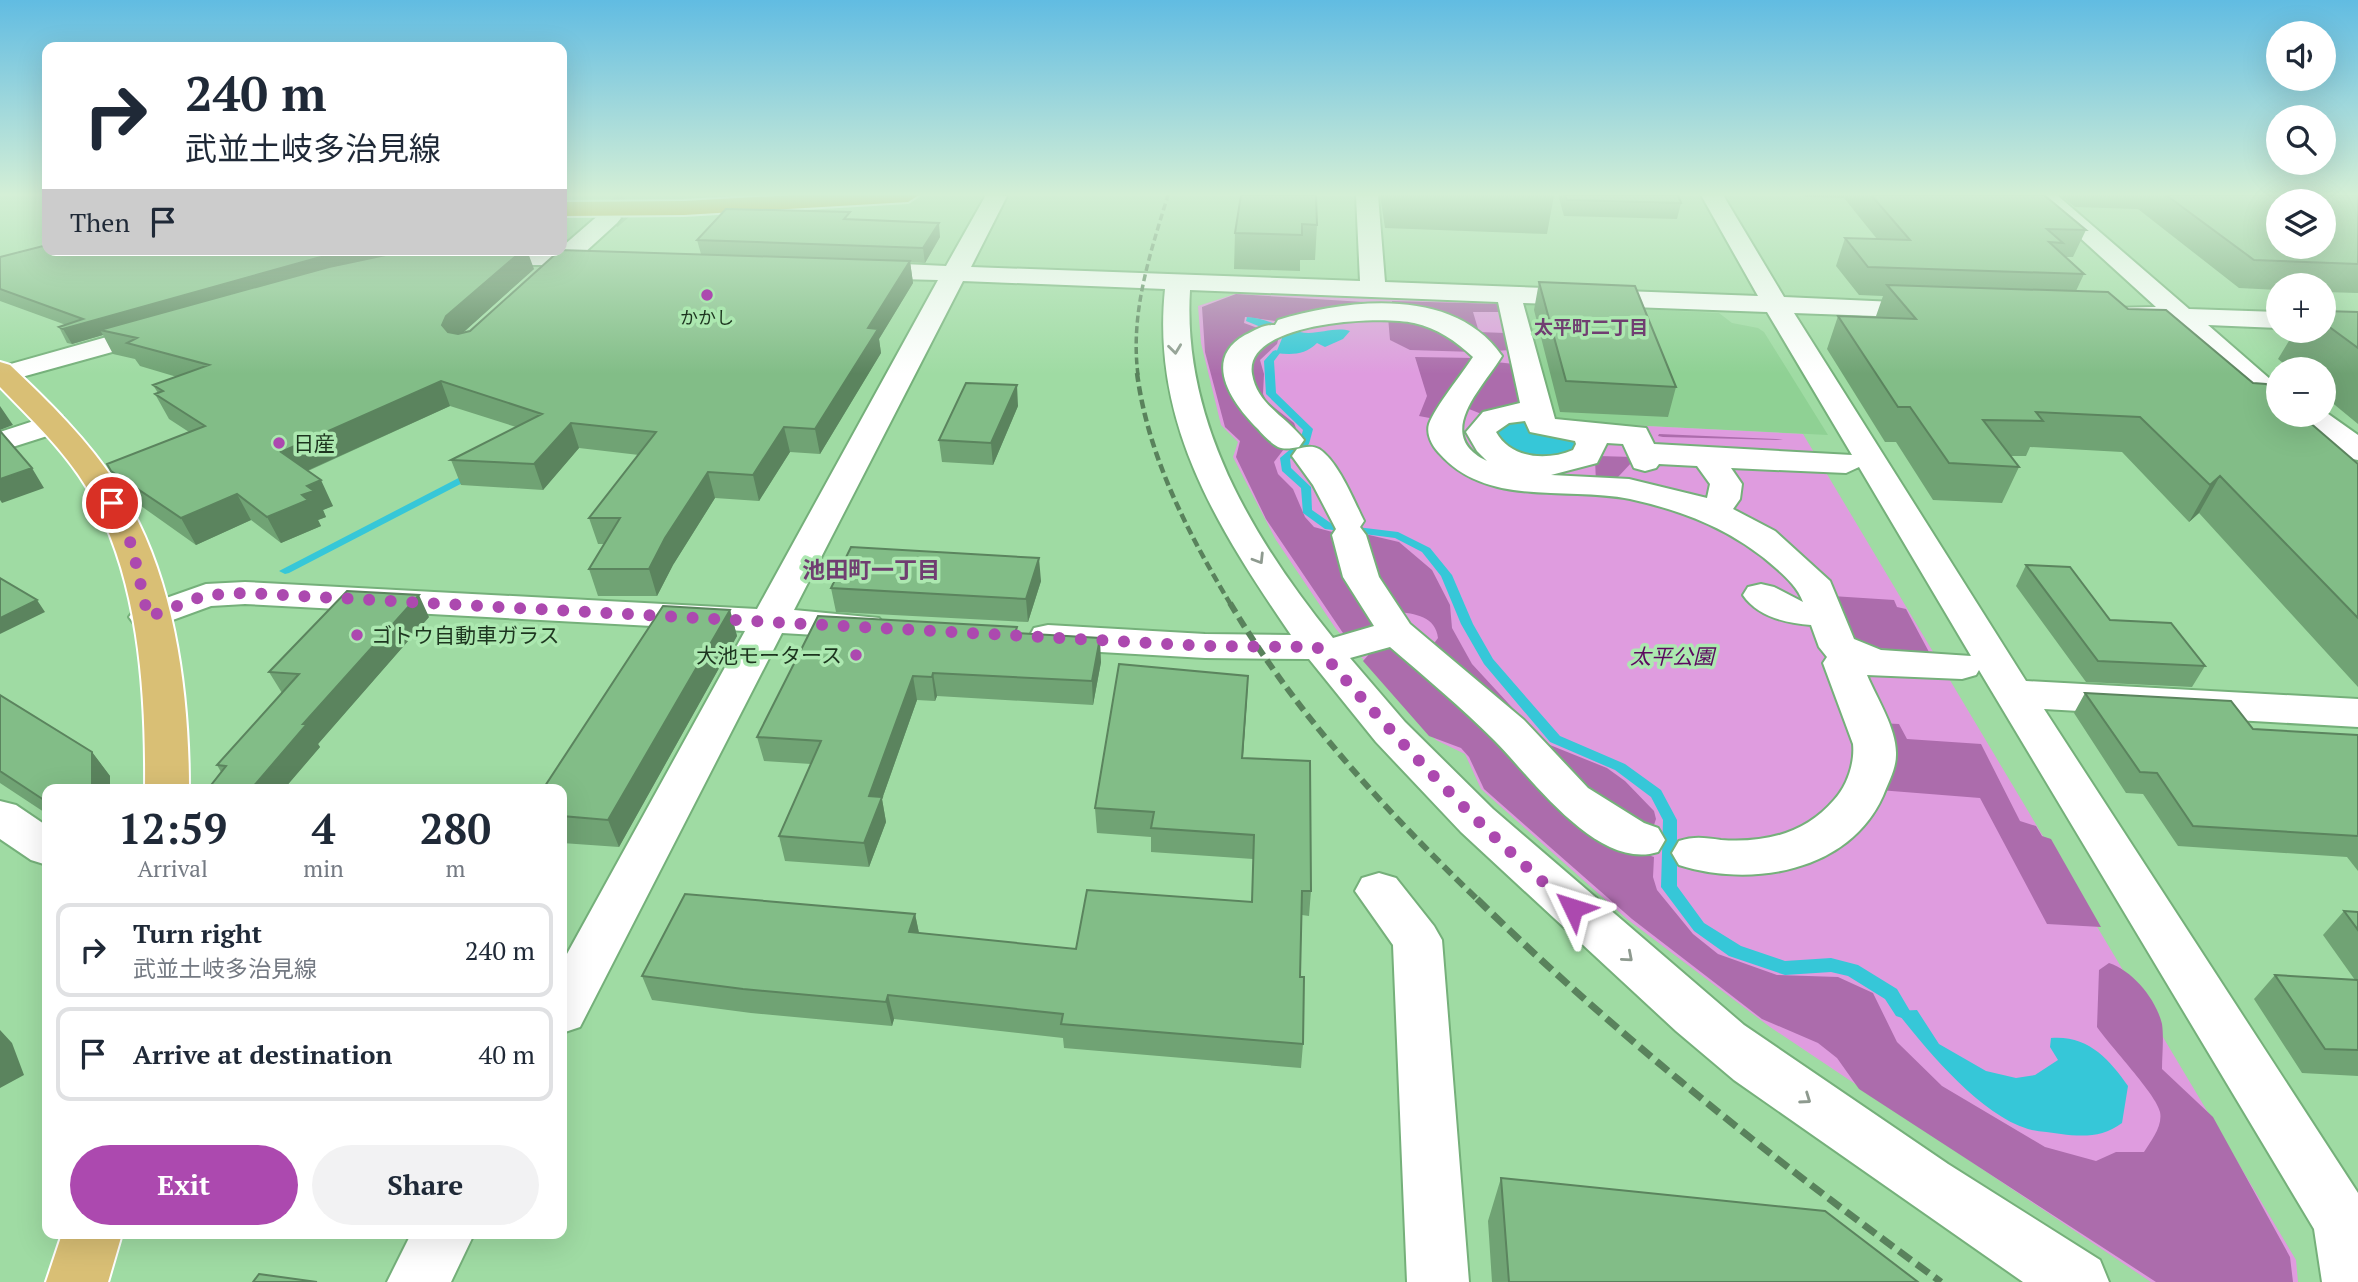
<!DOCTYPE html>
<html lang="en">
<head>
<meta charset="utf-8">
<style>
	body { margin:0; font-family:"PT Serif","Noto Sans JP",serif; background:#f2f2f3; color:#1f2937; height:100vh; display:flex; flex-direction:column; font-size:26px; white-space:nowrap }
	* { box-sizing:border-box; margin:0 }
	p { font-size:23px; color:#747a83 }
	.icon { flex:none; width:38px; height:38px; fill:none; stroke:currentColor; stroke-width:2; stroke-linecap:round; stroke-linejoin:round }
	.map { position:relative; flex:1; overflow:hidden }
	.sheet { position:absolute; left:42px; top:784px; width:525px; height:455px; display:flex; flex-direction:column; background:#fff; border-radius:14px; box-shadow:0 7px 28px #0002 }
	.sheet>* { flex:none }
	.hud { position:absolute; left:42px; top:42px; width:525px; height:214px; border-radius:14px; box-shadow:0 7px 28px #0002; background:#fff; color:#1f2937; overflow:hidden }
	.tools { position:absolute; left:2266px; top:21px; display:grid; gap:14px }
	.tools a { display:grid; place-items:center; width:70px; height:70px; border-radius:50%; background:#fff; box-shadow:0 7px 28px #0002; font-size:35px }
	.pin { position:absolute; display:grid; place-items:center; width:60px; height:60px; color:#fff; margin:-30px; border:4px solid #fff; border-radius:50%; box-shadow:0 2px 7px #0007 }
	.me { position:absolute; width:77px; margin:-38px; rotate:311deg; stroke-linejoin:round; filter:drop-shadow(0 0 5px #0008) }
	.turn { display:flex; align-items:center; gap:24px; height:147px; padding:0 28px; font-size:32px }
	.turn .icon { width:91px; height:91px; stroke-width:2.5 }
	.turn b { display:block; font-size:49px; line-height:60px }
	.then { display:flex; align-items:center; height:66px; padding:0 28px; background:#0003; gap:14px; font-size:26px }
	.eta { display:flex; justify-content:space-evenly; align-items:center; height:119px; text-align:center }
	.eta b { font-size:42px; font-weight:600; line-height:49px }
	.cta { display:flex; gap:14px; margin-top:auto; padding:14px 28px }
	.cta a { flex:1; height:80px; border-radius:42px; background:#ac49af; color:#fff; font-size:28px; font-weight:600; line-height:80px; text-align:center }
	.cta a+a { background:#f2f2f3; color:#1f2937 }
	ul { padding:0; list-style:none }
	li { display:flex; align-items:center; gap:21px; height:94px; margin:0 14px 10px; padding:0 14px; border:4px solid #e0e1e3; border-radius:14px }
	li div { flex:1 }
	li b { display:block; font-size:26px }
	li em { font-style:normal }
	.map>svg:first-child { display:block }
	.built { fill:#8fd194 }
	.green { fill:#df9cdf }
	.forest { fill:#ac6cac }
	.water { fill:#36c7d8 }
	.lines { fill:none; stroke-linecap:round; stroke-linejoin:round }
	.stream { fill:#36c7d8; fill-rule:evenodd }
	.minor-tunnel { stroke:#85ba89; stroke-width:25; stroke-dasharray:25 13; stroke-linecap:butt }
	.minor-casing { stroke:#75b07a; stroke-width:4 }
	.major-casing { stroke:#fff; stroke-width:4 }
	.highway-casing { stroke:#fff; stroke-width:4 }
	.minor { fill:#fff; fill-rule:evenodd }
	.major { fill:#d9bf75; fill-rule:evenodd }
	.highway { fill:#c09519; fill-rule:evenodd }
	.rail-far3 { stroke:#59825c; stroke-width:3.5; stroke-dasharray:7 3.5; stroke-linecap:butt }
	.rail-far2 { stroke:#59825c; stroke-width:4.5; stroke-dasharray:9 4.5; stroke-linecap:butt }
	.rail-far1 { stroke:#59825c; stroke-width:6; stroke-dasharray:11 6; stroke-linecap:butt }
	.rail { stroke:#59825c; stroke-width:7; stroke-dasharray:15 7; stroke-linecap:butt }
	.wall { fill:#70a374 }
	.shaded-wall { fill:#5b845e }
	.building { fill:#82bd87; stroke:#5b845e; stroke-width:2; fill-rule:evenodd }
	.oneway { stroke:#8e9a8f }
	.route { stroke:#ac49af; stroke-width:12; stroke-dasharray:0 21.6 }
	.poi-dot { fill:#ac49af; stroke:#ace8b0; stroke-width:2.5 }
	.labels { text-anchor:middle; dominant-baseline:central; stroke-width:7; stroke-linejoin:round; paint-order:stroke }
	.far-poi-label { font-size:18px; fill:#1d351f; stroke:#ace8b0 }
	.far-neighbourhood-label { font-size:19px; font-weight:bold; fill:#703e71; stroke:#ace8b0 }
	.poi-label { font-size:21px; fill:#1d351f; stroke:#ace8b0; text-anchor:start }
	.park-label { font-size:21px; font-style:italic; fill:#5b075f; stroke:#ace8b0 }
	.neighbourhood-label { font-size:23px; font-weight:bold; fill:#703e71; stroke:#ace8b0 }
</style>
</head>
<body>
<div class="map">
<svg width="2358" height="1282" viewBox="0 0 2358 1282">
	<rect width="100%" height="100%" fill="#9fdba3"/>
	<path class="built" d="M1517 303 1719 313 1732 323 1758 328 1764 332 1828 435 1546 421Z"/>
	<path class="green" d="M1235 294 1517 303 1547 421 1803 434 2296 1260 2298 1282H2151L1770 1027 1627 919 1481 789 1465 754 1436 740 1336 629 1276 540 1233 457 1238 442 1221 425 1201 343 1198 306Z"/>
	<path class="forest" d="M1236 294 1364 302 1365 308 1283 322 1245 317 1244 323 1263 330 1225 365C1229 408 1253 422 1284 449L1274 462 1278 474 1293 489 1305 517 1314 527 1336 533 1381 623C1370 633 1357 638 1343 633L1266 519 1236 457 1240 441 1225 427 1205 352 1202 307Z
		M1392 301 1500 304 1502 312H1473L1479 332 1505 333 1510 350 1495 351 1393 309Z
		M1388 317 1431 324 1475 352 1410 350 1390 340Z
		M1279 337 1277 344 1260 360 1264 374 1263 394 1267 402 1294 423 1299 436 1252 392 1246 357Z
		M1415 357 1475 358 1435 419 1419 416 1427 396Z
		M1496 362 1514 364 1523 406 1497 408 1484 415 1464 407Z
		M1659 434 1776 439 1783 440 1663 437 1658 436Z
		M1598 456 1633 457V461L1618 477 1596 483 1595 459Z
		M1365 534 1399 542 1432 570 1450 605 1452 628 1472 664 1545 743 1607 768 1625 781 1654 811 1656 819 1652 831 1598 805 1432 646 1438 638C1436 617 1415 613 1396 612L1373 574Z
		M1832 596 1894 600 1897 607 1906 609 1929 652 1875 648 1852 640Z
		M1387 646 1394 647 1633 850 1654 857 1653 877 1657 890 1693 934 1718 954 1777 975 1838 977 1873 993 1897 1042 1942 1086 2045 1147 2096 1161 2116 1152H2144C2151 1141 2163 1126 2160 1112 2157 1095 2109 1045 2097 1027L2099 970 2109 963C2133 971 2156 999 2162 1024 2164 1038 2162 1055 2162 1069L2213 1117 2290 1257 2293 1282H2156L1859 1089 1837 1058 1818 1043 1762 1019 1632 919 1484 789 1469 757 1461 748 1429 736 1363 661 1371 652Z
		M1878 723 1899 724 1907 739 1981 744 2020 821 2036 826 2042 836 2051 839 2101 927 2047 924 1980 798 1879 790Z"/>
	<path class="water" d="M1247 317C1267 318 1281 328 1300 332 1316 336 1334 326 1350 331L1343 339 1325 347 1317 343C1305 355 1292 355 1276 353L1283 336 1246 321Z
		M1517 414 1584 439 1576 457 1529 460 1492 443 1495 423Z
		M1917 1010 1939 1044 1986 1071 2016 1078 2035 1075 2058 1060 2050 1047 2051 1038C2088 1035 2109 1059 2128 1086L2122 1123C2103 1137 2084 1137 2061 1134 2050 1132 2038 1132 2028 1129 1979 1114 1927 1050 1896 1011Z"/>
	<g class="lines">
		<path class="stream" d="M1276 350 1280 353 1274 361 1276 393 1313 429 1309 444 1290 459 1291 468 1311 487 1312 510 1332 524 1398 532 1430 548 1452 575 1473 624 1493 659 1560 736 1625 764 1661 790 1677 820V886L1704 923 1741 946 1785 961 1831 958 1858 965 1897 989 1910 1011 1908 1016 1902 1018 1896 1016 1885 999 1848 976 1831 972 1785 975 1729 956 1694 931 1661 887 1663 820 1651 797 1615 770 1550 742 1484 664 1461 624 1441 576 1422 552 1395 538 1325 529 1303 513 1301 488 1282 471 1280 458 1300 441 1303 430 1266 394 1264 361 1273 351Z
			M472 471 477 474 476 476 289 573 285 574 279 571Z"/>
		<path class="minor-tunnel" d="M609 218 635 195"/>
		<defs>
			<path id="minor" d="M986 195 1007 196 971 267 1360 281 1356 195H1378L1385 282 1758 296 1701 195H1723L1784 297 1939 304 1943 310 1939 316 1930 318 1794 313 2026 681 2358 699V727L2044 709 2358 1193V1282H2322L2314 1229 1979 670 1976 675 1962 679 1867 675C1877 699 1897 729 1896 755 1896 769 1888 783 1883 796 1849 872 1751 888 1679 865L1672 853 1679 841C1695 836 1705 838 1721 840 1765 843 1805 834 1834 800 1847 786 1855 763 1853 744L1823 663 1827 657 1819 647 1811 625C1786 623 1758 617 1743 595L1748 587 1761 584 1774 587 1803 602C1798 588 1787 578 1777 569 1735 531 1685 511 1630 499 1566 486 1487 508 1439 453 1432 446 1426 434 1429 424 1435 407 1462 374 1473 357 1456 341 1437 328 1414 323 1380 315 1243 322 1252 374 1257 405 1287 417 1304 440L1299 447C1292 448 1285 450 1278 447 1271 443 1263 435 1258 429 1233 404 1201 360 1245 335 1255 330 1264 324 1275 325L1278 320C1348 299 1454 286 1502 356 1481 390 1433 435 1487 461L1477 451 1466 432 1483 412 1520 403 1498 302 1190 290C1182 421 1253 539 1333 638L1374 626 1343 577 1332 535 1336 529 1313 485 1292 456 1297 449C1304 447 1312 445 1319 449 1338 461 1354 501 1364 521L1360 527 1366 535 1379 577 1410 624 1524 720 1588 788 1644 823 1658 828 1665 840 1658 852C1597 871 1532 778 1494 740 1461 707 1425 677 1390 647L1350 658 1405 722 1493 809 1744 1025 1948 1164 2100 1260 2109 1282H2023L1734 1080 1676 1031 1461 832 1376 742 1309 659 1205 658 1048 649 1034 646 1029 637 1034 628 1048 625 1205 634 1291 635C1218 528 1151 424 1165 289L963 281 794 610 879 618 885 626 879 634 866 638 782 633 580 1027 562 1033V963L745 631 245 604 211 606 148 629 135 625 129 617 135 609 206 584 245 582 757 609 938 280 861 278 852 275 848 270 852 265 861 262 946 266ZM1523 303 1767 312 1852 455 1654 444 1646 428 1555 419ZM1525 421 1530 432 1575 441 1576 444 1573 450C1547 461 1511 459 1496 432L1509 423ZM1607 443 1623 444 1634 468 1645 471 1656 468 1659 464 1697 466 1710 484 1707 498 1629 479 1551 475 1597 463ZM1859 467 1971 656 1881 650 1854 639 1830 581 1775 531 1733 509 1740 499 1742 484 1731 468 1846 473Z
				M2033 195H2057L2189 309 2278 312V328L2208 325 2278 386V410L2267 407 2175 324 2111 320 2107 314 2111 308 2156 307Z
				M609 211 617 213 621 218 617 223 571 265H477L468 263 465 258 468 253 477 251 556 252 601 213Z
				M160 322 170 324 174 330 170 336 0 383V367Z
				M2324 411 2358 435V460L2347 458 2291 415H2324Z
				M52 415 63 417 67 424 63 431 0 451V432Z
				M0 801 16 805 47 826V865L31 860 0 839Z
				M1379 873 1396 878 1434 926 1442 940 1469 1282H1407L1393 945 1355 891 1362 878Z
				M411 1234H474L451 1282H387Z"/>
			<path id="major" d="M0 362 10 365C49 402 88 440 117 485 174 570 189 689 189 789H145C146 690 139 576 87 488 64 450 31 419 0 387Z
				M62 1234H122L108 1282H46Z"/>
			<path id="highway" d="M793 195H919L908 202 684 215 562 216V202L684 201Z"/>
		</defs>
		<use href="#minor" class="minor-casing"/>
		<use href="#major" class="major-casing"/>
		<use href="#highway" class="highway-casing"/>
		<use href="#minor" class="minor"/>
		<use href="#major" class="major"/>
		<use href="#highway" class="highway"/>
		<path class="rail-far3" d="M1138 375C1130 312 1150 254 1168 195"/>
		<path class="rail-far2" d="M1137 373C1148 457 1188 533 1231 605"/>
		<path class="rail-far1" d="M1230 603C1296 714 1386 811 1479 901"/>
		<path class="rail" d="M1477 899C1621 1040 1778 1163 1941 1282"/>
	</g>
	<path class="wall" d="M1241 195 1317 225 1315 260H1300V271L1234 269 1235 233Z
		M1380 195H1554L1547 234 1385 228Z
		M1558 195H1678L1681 203 1677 219 1564 216Z
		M1803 195H2045L2086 230 2073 257H2066L2084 274 2076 291 2128 309 2253 383 2358 464V687L2199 513 2189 522 2122 452 2030 447 2026 456H2010L2019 467 2002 503 1933 500 1896 442H1885L1827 349 1838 316 1877 318 1876 316 1883 296 1859 295 1836 266 1845 238 1877 239 1844 198 1805 197Z
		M2060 195H2358V293L2324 292V285H2278V290L2239 288 2138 209 2075 207Z
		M851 219 940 237 925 263 910 262 913 283 879 339 881 353 820 454 790 452 759 501 715 498 673 565 657 596H598L589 569 604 544H598L589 518 639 455 579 448 543 490 461 485 451 460 516 427 450 406 308 471 333 506 323 510 326 517 318 520 321 526 281 543 251 520 196 545 127 496 107 464 189 432 169 419 155 394 158 393 153 385 177 377 140 366 135 359 113 354 103 335 72 344 67 343 59 327 66 325 0 301V257L534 269 462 333 470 331 701 254 697 240Z
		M1539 282 1676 387 1668 417 1560 412 1534 310Z
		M2324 311 2358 312V424L2324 396V369H2291L2278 359 2295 331H2324Z
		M1018 406 993 465 942 462 939 440Z
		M2026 565 2110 620 2205 666 2192 687 2086 682 2016 586Z
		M1041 581 1028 622 836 612 831 588Z
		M730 610 737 636 619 847 562 843V789Z
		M429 617 318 744 320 747 284 789H208L221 772 217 765 282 693 269 672Z
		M1018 634 1101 662 1093 705 937 696 935 701 917 700 882 799 886 822 869 867 785 861 779 836 811 764 764 761 757 737Z
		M1248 676 1243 758 1311 891 1309 916 1302 915 1300 977 1303 1044 1301 1068 1064 1048 1063 1038 894 1019 892 1026 751 1013 652 1000 642 976 915 914 919 933 1076 949 1252 902 1253 859 1151 852V837L1097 833 1095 808Z
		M2085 693 2253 729 2358 735V871L2347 857 2178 846 2143 794 2126 793 2074 713Z
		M0 695 92 752 110 776V789H47V814L0 783Z
		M2344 911 2358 912V1076L2302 1073 2254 999 2275 975 2355 980 2323 935Z
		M1501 1178 1918 1282H1492L1488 1221Z"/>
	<path class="shaded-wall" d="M939 223 940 237 925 263 923 248Z
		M354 250H450L100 330 103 335 72 344 63 329 317 258Z
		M523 250H527L534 269 455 340 442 325 446 316Z
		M910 261 913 283 879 339 881 353 820 454 815 429 868 328Z
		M441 381 450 406 293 477 281 452Z
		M1017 385 1018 406 993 465 991 443Z
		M0 406 13 425 0 430Z
		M571 423 579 448 543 490 534 464Z
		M784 427 790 452 759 501 753 475Z
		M32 468 44 488 2 503 0 500V479Z
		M708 472 715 498 673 565 657 596 649 569 665 538Z
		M2220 476 2199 513 2189 522 2210 485Z
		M321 480 333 506 323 510 326 517 318 520 321 526 281 543 267 517 302 495 307 486Z
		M237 494 251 520 196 545 181 518Z
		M1039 558 1041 581 1028 622 1026 599Z
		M419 595 429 617 318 744 320 747 284 789H253L252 788 303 724Z
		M37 600 45 612 0 634V618Z
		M730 610 737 636 619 847 608 820Z
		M1100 638 1101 662 1093 705 1092 681Z
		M933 673 937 696 935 701 932 677Z
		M913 676 917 700 882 799 886 822 869 867 864 843 869 796Z
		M1248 676 1247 700 1241 782 1242 758Z
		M92 752 110 776V789H92Z
		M915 914 920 938 909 932Z
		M888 995 894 1019 892 1026 886 1002Z
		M0 1030 12 1043 24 1075 0 1088Z"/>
	<path class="building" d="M1241 195H1316L1317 225 1302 224V235L1235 233Z
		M1565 195H1678L1681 203 1567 200Z
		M1871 195H2044L2086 230 2047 229 2063 243 2049 242 2084 274 1868 267 1845 238 1910 240Z
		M2166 195H2358V264L2254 260ZM2278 201H2324V247H2278Z
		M726 209 850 212 844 219 939 223 923 248 697 240Z
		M47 245V250H354L317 258 63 329 59 327 83 319 0 289V257Z
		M416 250H523L446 316 442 325 448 332 458 334 470 331 560 250 910 261 868 328 878 329 815 429 784 427 753 475 708 472 665 538 649 569H589L620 518H589L656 432 571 423 534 464 451 460 542 414 441 381 281 452 321 480 307 486 314 491 302 495 308 500 267 517 237 494 181 518 111 471 107 464 205 426 155 394 163 391 153 385 209 365 127 343 137 338 100 330 329 267 400 252Z
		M1539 282 1635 286 1676 387 1566 381Z
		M1887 285 2108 292 2128 309 2166 310 2253 383 2266 384 2278 395V415H2301L2358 464V618L2220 476 2210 485 2140 417 2036 412 2043 421 1983 420 2019 467 1949 463 1910 407H1898L1838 316 1916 319Z
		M2324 311 2358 312V348L2324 323Z
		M966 383 1017 385 991 443 939 440Z
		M0 431 32 468 0 479Z
		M851 547 1039 558 1026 599 831 588Z
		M2026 565 2070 567 2110 620 2171 623 2205 666 2098 661Z
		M0 578 37 600 0 618Z
		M347 591 419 595 303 724H307L252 788 276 789H208L226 766 217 765 299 674 269 672Z
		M663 606 730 610 608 820 562 816V789H543Z
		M818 616 1017 627 1015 633 1100 638 1092 681 933 673 932 677 913 676 869 796 882 797 864 843 779 836 821 741 757 737Z
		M1119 664 1248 676 1242 758 1310 761 1311 891H1302L1300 977H1304L1303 1044 1061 1024 1063 1014 888 995 886 1002 743 989 642 976 685 894 915 914 909 932 1076 949 1087 890 1252 902 1254 835 1151 828 1154 812 1095 808Z
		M2085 693 2231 701 2253 729 2358 735V836L2193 826 2157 773 2140 772Z
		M0 695 92 752V789H47V802L0 771Z
		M447 786 487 789H445Z
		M2344 911 2358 912V930Z
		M2275 975 2358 980V1050L2325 1049Z
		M1501 1178 1825 1211 1918 1282H1509Z
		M259 1274 317 1282H253Z"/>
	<defs><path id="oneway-chevron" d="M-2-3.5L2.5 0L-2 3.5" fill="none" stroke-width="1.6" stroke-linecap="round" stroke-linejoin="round" transform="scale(1.75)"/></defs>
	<g class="oneway">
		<use href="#oneway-chevron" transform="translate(1175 349) rotate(83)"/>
		<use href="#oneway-chevron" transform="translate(1259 559) rotate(58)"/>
		<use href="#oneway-chevron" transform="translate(1628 957) rotate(41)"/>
		<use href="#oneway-chevron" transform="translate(1806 1099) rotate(35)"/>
	</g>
	<linearGradient id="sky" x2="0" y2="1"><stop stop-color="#61bce2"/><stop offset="0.52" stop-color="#d4efd6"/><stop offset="1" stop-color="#d4efd6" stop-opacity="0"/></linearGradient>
	<rect width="2358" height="374" fill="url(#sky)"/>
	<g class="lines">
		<path class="route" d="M112 503 132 546 148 617 206 595 246 593 1205 646 1317 647C1397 740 1479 828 1573 908"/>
	</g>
	<g class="poi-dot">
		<circle cx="707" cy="295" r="7"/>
		<circle cx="279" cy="443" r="7"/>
		<circle cx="357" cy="635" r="7"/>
		<circle cx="856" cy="655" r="7"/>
	</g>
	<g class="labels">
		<g class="far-poi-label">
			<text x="707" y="317">かかし</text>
		</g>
		<g class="far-neighbourhood-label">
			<text x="1591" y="326">太平町二丁目</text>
		</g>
		<g class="poi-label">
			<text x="293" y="443">日産</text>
			<text x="371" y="635">ゴトウ自動車ガラス</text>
			<text x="842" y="655" text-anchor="end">大池モータース</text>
		</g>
		<g class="park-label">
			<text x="1672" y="656">太平公園</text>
		</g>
		<g class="neighbourhood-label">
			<text x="871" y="569">池田町一丁目</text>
		</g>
	</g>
</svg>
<div class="tools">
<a><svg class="icon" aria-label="sound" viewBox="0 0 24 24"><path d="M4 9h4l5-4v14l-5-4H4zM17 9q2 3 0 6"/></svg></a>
<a><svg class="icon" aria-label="search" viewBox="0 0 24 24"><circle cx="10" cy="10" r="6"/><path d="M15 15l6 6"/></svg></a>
<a><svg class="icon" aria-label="layers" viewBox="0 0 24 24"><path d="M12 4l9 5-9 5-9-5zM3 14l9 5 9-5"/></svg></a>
<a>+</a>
<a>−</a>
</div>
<div class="pin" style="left:112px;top:503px;background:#d93025"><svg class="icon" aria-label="arrive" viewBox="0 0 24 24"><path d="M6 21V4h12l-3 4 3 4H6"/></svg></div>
<svg class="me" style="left:1573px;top:908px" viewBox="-20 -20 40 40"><path d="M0-17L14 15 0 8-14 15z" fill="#ac49af" stroke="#fff" stroke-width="4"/></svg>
<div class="hud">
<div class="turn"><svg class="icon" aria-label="right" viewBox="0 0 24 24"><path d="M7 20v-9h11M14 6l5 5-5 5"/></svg><div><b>240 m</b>武並土岐多治見線</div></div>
<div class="then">Then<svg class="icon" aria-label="arrive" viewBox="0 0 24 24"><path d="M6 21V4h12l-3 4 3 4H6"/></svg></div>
</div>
<section class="sheet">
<div class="eta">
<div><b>12:59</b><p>Arrival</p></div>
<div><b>4</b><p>min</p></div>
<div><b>280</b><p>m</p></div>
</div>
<ul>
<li><svg class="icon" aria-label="right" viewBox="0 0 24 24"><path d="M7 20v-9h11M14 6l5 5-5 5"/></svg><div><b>Turn right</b><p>武並土岐多治見線</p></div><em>240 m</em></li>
<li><svg class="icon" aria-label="arrive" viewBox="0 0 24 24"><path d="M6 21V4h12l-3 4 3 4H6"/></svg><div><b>Arrive at destination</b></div><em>40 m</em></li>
</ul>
<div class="cta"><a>Exit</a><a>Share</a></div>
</section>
</div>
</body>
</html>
